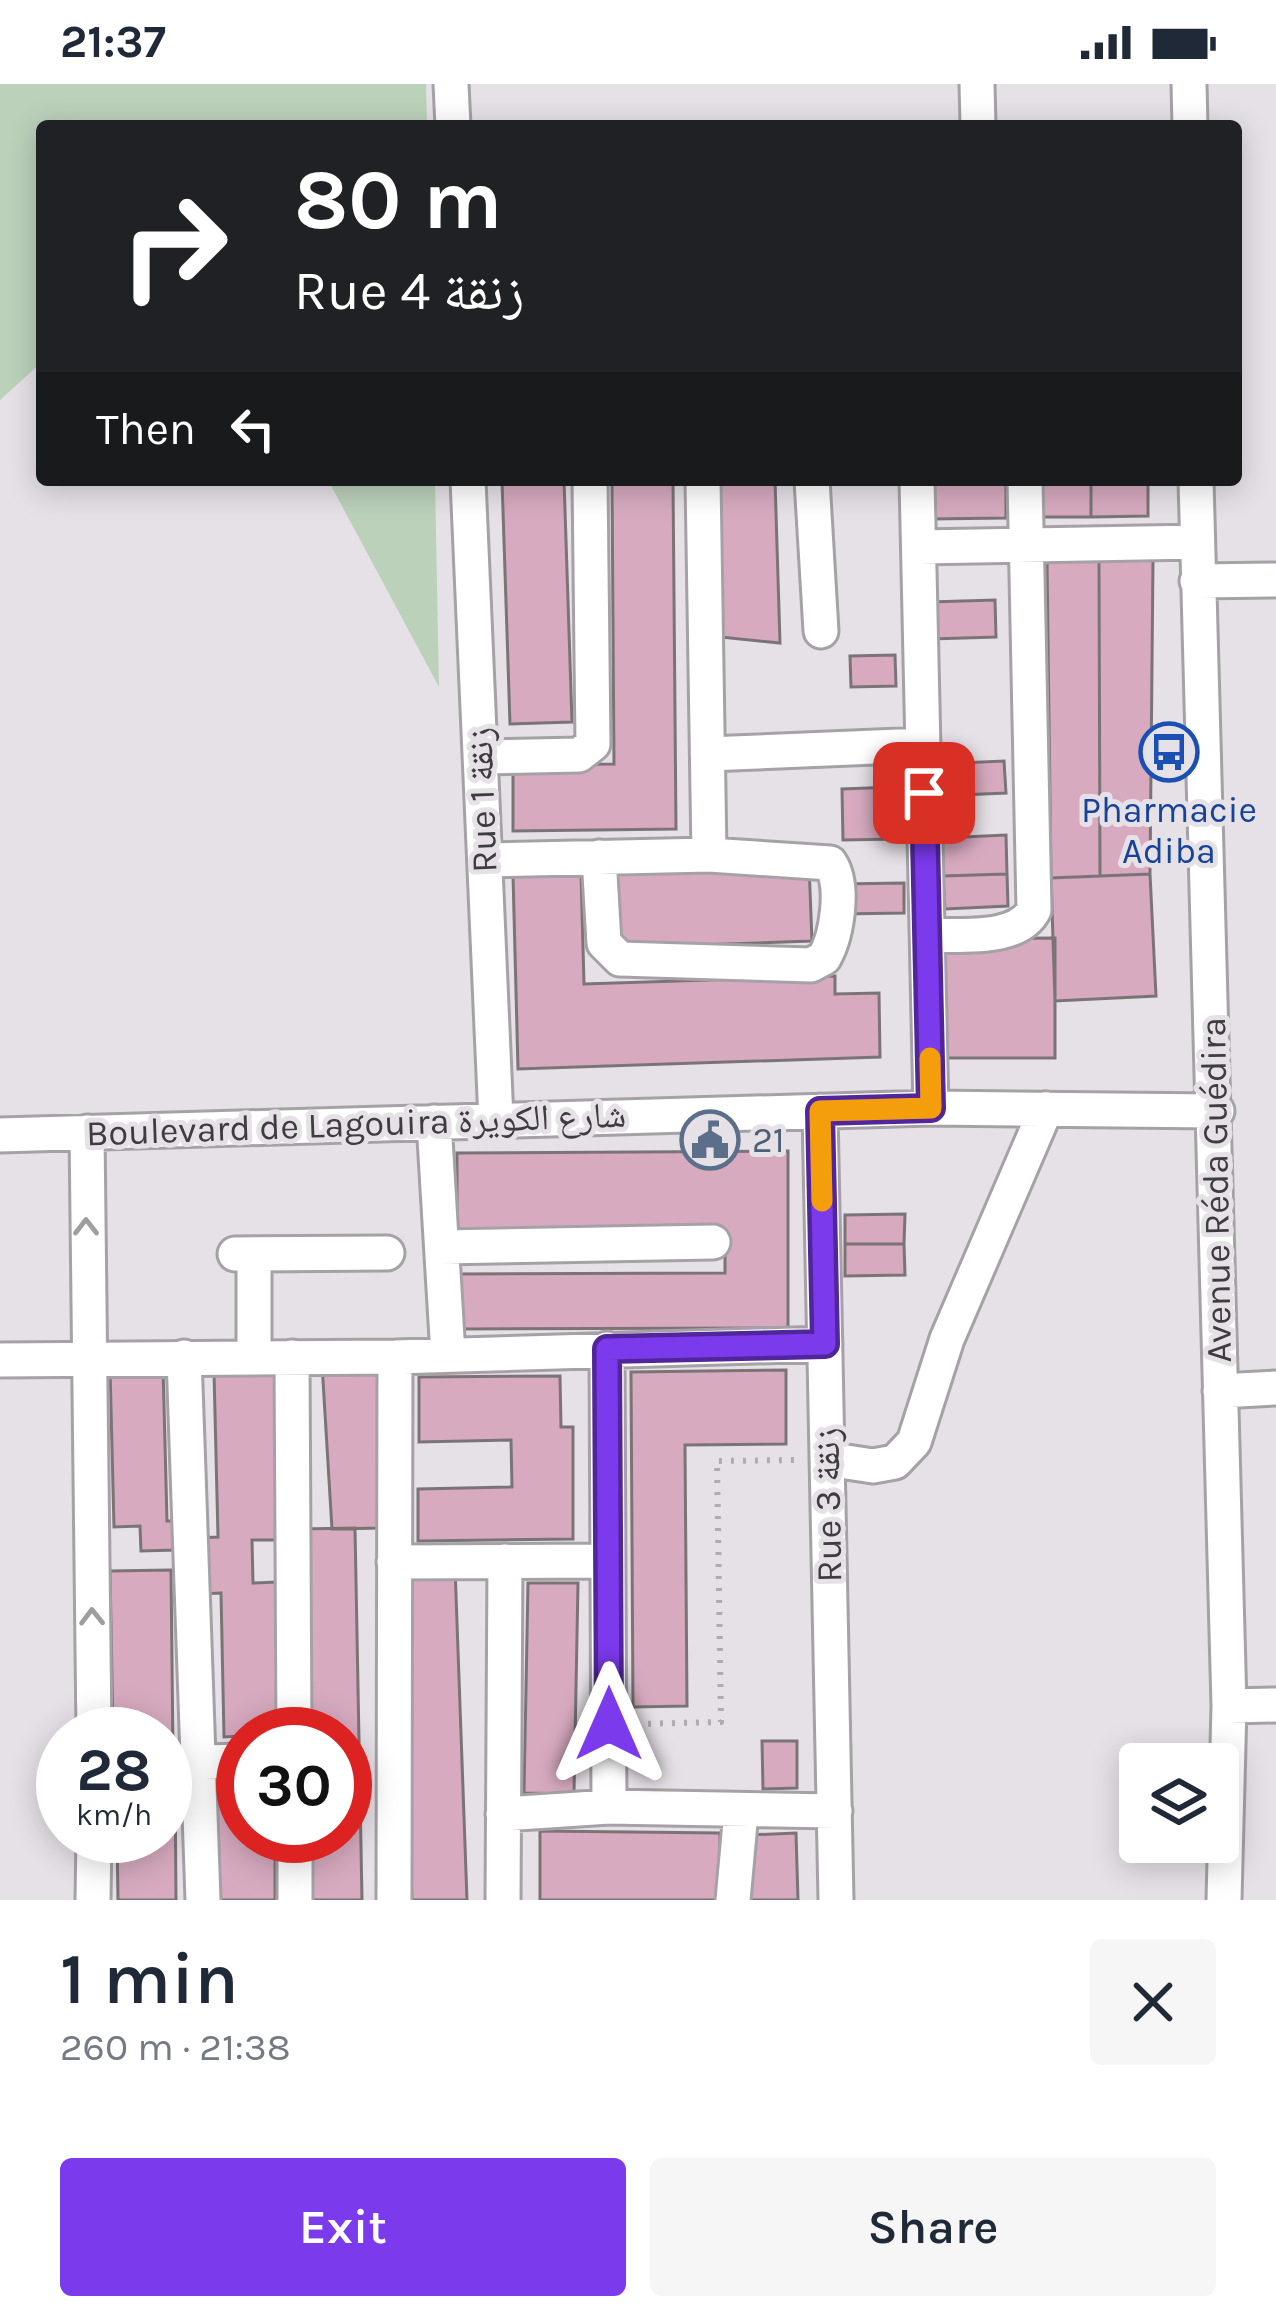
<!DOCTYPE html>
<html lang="en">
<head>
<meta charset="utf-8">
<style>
	body { margin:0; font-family:Karla,"Noto Naskh Arabic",sans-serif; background:#f6f6f7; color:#1f2937; height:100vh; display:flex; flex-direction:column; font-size:45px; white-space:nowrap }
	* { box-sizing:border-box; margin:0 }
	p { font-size:39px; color:#747a83 }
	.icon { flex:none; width:66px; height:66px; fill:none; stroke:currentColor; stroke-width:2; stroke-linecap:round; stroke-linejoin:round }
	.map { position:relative; height:1816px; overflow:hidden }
	.panel { display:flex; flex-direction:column; background:#fff; flex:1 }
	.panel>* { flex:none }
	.guide { position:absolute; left:36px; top:36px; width:1206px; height:366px; border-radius:12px; box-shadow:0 6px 30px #0003; background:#202124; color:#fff; overflow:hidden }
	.tools { position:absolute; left:1119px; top:1659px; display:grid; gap:24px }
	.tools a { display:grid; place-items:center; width:120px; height:120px; border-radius:12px; background:#fff; box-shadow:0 6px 30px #0003; font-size:60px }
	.speed { position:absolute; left:36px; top:1623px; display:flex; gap:24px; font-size:60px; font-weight:700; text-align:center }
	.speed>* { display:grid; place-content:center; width:156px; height:156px; border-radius:50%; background:#fff; box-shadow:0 6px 30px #0003; line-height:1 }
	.speed small { font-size:30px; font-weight:400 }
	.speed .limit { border:18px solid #d22; background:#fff; color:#111 }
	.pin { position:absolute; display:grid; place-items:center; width:102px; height:102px; color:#fff; margin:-51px; border-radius:24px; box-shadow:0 6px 18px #0006 }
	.me { position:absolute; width:132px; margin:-66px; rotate:0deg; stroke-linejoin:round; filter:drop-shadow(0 0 9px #0008) }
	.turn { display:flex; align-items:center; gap:42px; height:252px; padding:0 60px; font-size:54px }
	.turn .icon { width:156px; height:156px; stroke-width:2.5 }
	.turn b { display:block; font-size:84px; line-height:102px }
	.then { display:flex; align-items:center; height:114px; padding:0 60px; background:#0003; gap:24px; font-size:45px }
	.round { display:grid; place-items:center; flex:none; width:126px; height:126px; border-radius:12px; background:#f6f6f7 }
	.headline { display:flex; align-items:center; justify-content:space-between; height:204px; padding:0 60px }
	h1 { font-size:72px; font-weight:600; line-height:90px }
	.action { display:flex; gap:24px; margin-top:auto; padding:24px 60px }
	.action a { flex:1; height:138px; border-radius:12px; background:#7c3aed; color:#fff; font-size:48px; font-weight:600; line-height:138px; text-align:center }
	.action a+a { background:#f6f6f7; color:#1f2937 }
	.status { display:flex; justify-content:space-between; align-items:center; height:84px; padding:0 60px; background:#fff; direction:ltr }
	.status svg { height:33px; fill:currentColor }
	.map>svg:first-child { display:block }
	.green { fill:#bbd1ba }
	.building { fill:#d7aabf; stroke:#7b7477; stroke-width:3 }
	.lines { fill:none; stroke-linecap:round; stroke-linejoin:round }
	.minor-casing { stroke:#a6a1a6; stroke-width:39 }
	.path { stroke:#afabb0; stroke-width:6; stroke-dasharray:3 9; stroke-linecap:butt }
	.minor { stroke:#fff; stroke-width:33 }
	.oneway { stroke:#9e9e9e }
	.route-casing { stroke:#51269a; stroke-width:30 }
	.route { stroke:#7c3aed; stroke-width:21 }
	.slow { stroke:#f59e0b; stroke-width:21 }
	.labels { text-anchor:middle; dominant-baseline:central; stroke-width:10; stroke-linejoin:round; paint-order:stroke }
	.street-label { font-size:36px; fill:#3e3c3e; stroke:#e6e1e7 }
	.transit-label { font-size:36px; fill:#164399; stroke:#e6e1e7 }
	.service-label { font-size:36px; fill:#4e5e75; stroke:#e6e1e7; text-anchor:start }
</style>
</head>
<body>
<div class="status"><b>21:37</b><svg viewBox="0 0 49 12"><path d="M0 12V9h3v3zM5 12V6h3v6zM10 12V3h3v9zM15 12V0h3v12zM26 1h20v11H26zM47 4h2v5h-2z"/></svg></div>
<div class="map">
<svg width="1276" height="1816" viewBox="0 0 1276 1816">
	<rect width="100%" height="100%" fill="#e6e1e7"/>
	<path class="green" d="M0 0H426L427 42H42V278L0 316Z
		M328 396H435L439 603Z"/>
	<path class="building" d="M502 396H564L572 638 510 640Z
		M612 396H673L676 745 513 747V681L614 680Z
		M719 396H775L780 559 720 553Z
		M930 396H1006V434L930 435Z
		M1039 396H1091V433H1040Z
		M1091 396H1148V432L1091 433Z
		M1047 475H1099L1100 792 1051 794Z
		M1099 475H1153L1150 790 1100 792Z
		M995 516 996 553 931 555 930 518Z
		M895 571 896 602 851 603 850 572Z
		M1004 677 1006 709 938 712 937 680Z
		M895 703 896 755 843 756 842 705Z
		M1006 751 1007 790 943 792 942 754Z
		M809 781 812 857 614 864 612 789Z
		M581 788 584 900 835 892V910L879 909 880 973 518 985 513 791Z
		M1007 790 1008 822 945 825 943 792Z
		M1150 790 1156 912 1055 917 1051 794Z
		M904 799V829L840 830 839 800Z
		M1055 854V974H942V855Z
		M788 1067V1244L459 1245V1190L725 1189V1146L457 1147V1069Z
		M905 1130 904 1160H845V1131Z
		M845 1160H904L905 1191 845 1192Z
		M322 1280 391 1283 381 1444 332 1445Z
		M163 1283 167 1437H175L176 1466 141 1467 140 1442 114 1443 110 1284Z
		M276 1286 280 1456H252L253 1499 277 1498 280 1650 224 1653 221 1509 200 1510 199 1454 218 1453 214 1288Z
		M786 1286V1360L685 1361 687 1622 633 1623 631 1288Z
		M560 1292 561 1343H573V1455L418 1457V1405L512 1403 511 1356 419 1358V1293Z
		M355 1444 362 1816H308L307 1752H345V1650H305L301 1445Z
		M455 1483 467 1816H412L399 1485Z
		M171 1486 173 1671H165V1650H113L110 1487Z
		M528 1499H578L574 1710 524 1709Z
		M762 1657H797V1704L763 1705Z
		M216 1688H243V1752H275V1816H217Z
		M165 1691H175L176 1816H118L117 1752H165Z
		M540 1747 720 1749V1816H540Z
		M796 1749 798 1816H750L748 1751Z"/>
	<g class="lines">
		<defs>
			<path id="minor" d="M451 0 453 42
				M977 0 978 42
				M1189 0 1190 42
				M468 396 496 1036
				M812 396 821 547
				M917 396 931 1024
				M1196 396 1229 1622 1224 1816
				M919 463 1197 458
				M1197 497 1276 496
				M708 670 923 661
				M480 673 579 671 593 660 590 396
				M599 773 604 859 620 875 811 881 824 874C837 852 845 801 830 779L709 771
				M485 776 709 771 703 396
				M928 852C960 850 1017 858 1034 826L1025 396
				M820 1027 836 1816
				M434 1038 448 1271
				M87 1048 94 1650
				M0 1051 931 1024 1217 1027
				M442 1163 713 1158
				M235 1170 387 1169
				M254 1170V1273
				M607 1265 609 1723
				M184 1273 203 1816
				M292 1273 294 1650
				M0 1276 395 1273 825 1260
				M1220 1307 1276 1304
				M827 1375 873 1382 895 1378 914 1358 947 1255 1046 1025
				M394 1478 608 1477
				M1229 1622 1276 1621
				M165 1679 243 1677
				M503 1730 609 1723 835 1727
				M295 1752V1816
				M93 1816 94 1752
				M394 1816 395 1273
				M503 1816 505 1477
				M733 1816 741 1728"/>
		</defs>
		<use href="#minor" class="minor-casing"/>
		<path class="path" d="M636 1640 721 1638 717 1377 796 1376"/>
		<use href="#minor" class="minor"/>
	</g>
	<defs><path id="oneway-chevron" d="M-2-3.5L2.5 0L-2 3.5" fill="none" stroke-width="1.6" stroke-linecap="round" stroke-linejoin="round" transform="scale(3)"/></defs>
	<g class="oneway">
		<use href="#oneway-chevron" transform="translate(86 1143) rotate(-90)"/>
		<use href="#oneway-chevron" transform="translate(92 1533) rotate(-91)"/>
	</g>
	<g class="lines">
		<defs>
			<path id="route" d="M609 1640 607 1265 825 1260 820 1027 931 1024 924 709"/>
		</defs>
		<use href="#route" class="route-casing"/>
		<use href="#route" class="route"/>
		<path class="slow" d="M822 1117 820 1027 931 1024 930 974"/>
	</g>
	<defs>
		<symbol id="bus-ring" viewBox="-11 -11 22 22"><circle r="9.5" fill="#e6e1e7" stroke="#1a4fb4" stroke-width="1.5"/><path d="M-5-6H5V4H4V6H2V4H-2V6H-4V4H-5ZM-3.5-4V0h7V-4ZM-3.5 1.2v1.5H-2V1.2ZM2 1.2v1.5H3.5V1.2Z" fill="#1a4fb4"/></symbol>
		<symbol id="civic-ring" viewBox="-11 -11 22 22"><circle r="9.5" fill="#e6e1e7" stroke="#5c6f8a" stroke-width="1.5"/><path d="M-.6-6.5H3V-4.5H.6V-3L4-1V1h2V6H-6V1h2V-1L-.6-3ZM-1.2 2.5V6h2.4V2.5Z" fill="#5c6f8a"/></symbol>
	</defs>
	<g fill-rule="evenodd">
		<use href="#bus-ring" x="1136" y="635" width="66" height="66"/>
		<use href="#civic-ring" x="677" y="1023" width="66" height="66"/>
	</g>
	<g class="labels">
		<g class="street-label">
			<text transform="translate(482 716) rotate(-92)">Rue 1 زنقة</text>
			<text transform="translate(356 1040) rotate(-2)">Boulevard de Lagouira شارع الكويرة</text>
			<text transform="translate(1216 1106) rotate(-91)">Avenue Réda Guédira</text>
			<text transform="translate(828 1421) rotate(-91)">Rue 3 زنقة</text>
		</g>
		<g class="transit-label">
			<text x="1169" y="726">Pharmacie<tspan x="1169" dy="41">Adiba</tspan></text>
		</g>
		<g class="service-label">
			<text x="752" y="1056">21</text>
		</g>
	</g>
</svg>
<div class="tools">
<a><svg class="icon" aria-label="layers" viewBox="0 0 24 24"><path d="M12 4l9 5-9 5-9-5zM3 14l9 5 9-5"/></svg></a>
</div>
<div class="speed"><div>28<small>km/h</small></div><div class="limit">30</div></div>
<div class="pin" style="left:924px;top:709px;background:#d93025"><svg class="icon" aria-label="arrive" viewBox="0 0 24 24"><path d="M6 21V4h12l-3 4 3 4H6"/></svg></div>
<svg class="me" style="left:609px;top:1640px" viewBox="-20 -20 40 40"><path d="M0-17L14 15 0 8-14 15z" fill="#7c3aed" stroke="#fff" stroke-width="4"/></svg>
<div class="guide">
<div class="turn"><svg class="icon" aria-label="right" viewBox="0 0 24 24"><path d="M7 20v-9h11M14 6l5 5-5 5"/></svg><div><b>80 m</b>Rue 4 زنقة</div></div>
<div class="then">Then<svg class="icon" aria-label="left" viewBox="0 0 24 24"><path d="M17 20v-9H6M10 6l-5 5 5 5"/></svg></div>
</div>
</div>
<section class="panel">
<div class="headline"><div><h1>1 min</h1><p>260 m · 21:38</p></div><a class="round"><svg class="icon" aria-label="close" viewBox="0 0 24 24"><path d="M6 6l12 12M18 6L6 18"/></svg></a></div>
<div class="action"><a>Exit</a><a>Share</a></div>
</section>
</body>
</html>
